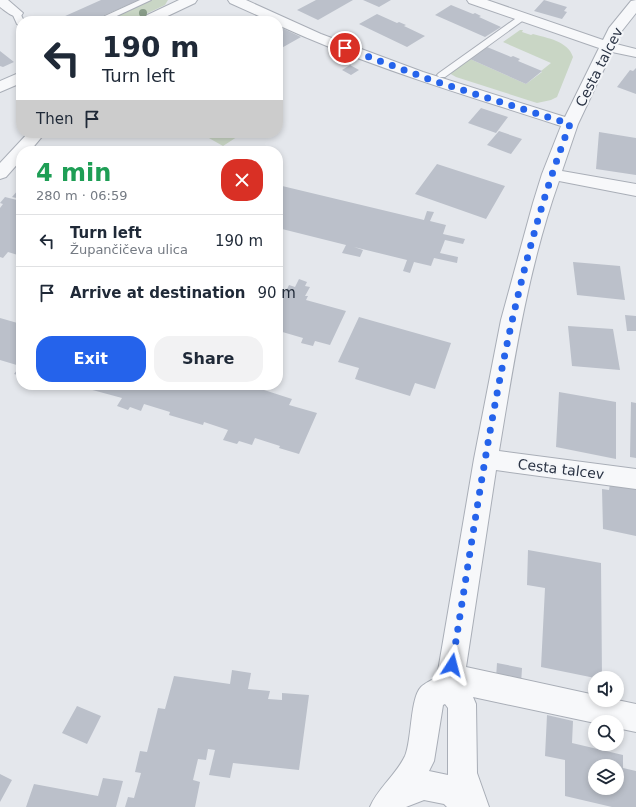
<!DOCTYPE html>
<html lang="en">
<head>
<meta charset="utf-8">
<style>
	body { margin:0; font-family:"DejaVu Sans",sans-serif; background:#f2f2f3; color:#1f2937; height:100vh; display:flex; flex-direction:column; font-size:15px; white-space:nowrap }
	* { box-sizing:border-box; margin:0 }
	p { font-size:13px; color:#747a83 }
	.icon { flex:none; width:22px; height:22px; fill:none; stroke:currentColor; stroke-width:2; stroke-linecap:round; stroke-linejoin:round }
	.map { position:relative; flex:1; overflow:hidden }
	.drawer { position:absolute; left:16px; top:146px; width:267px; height:244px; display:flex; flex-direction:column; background:#fff; border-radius:16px; box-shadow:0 2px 6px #0003 }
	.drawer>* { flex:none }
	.guide { position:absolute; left:16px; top:16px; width:267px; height:122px; border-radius:16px; box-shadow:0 2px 6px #0003; background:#fff; color:#1f2937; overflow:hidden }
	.controls { position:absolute; left:588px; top:671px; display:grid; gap:8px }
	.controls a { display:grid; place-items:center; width:36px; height:36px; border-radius:50%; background:#fff; box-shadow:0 2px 6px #0003; font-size:20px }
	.pin { position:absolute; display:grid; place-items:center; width:34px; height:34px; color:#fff; margin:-17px; border:2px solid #fff; border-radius:50%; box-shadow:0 1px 4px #0007 }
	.me { position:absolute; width:44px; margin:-22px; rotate:9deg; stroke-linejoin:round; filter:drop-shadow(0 0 3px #0008) }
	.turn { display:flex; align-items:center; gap:14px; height:84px; padding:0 20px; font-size:18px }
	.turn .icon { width:52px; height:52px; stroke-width:2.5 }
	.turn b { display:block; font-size:28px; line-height:34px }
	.then { display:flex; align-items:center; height:38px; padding:0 20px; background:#0003; gap:8px; font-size:15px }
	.round { display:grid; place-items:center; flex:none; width:42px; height:42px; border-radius:16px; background:#f2f2f3 }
	.summary { display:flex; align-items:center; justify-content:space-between; height:68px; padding:0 20px }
	h1 { font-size:24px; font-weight:800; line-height:30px; color:#1e9e55 }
	.action { display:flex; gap:8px; margin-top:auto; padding:8px 20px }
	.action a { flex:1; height:46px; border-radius:16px; background:#2563eb; color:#fff; font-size:16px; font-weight:800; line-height:46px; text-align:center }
	.action a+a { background:#f2f2f3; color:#1f2937 }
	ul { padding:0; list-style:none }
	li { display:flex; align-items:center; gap:12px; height:52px; padding:0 20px; border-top:1px solid #e0e1e3 }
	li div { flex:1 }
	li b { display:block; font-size:15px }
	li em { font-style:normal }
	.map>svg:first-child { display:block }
	.green { fill:#c9d6c5 }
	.building { fill:#bbc0ca; fill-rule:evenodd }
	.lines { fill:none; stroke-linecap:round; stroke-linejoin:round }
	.lane-casing { stroke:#a9aeb7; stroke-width:2 }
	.street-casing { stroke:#a9aeb7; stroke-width:2 }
	.lane { fill:#f7f8fa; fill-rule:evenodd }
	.street { fill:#f7f8fa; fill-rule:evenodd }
	.tree { fill:#899d89 }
	.route { stroke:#2563eb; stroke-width:7; stroke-dasharray:0 12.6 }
	.labels { text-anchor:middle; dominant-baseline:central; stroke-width:4; stroke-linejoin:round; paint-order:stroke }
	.street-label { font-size:14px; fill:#2b3445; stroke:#f4f6f9 }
</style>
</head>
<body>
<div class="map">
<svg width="636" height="807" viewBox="0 0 636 807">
	<rect width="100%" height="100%" fill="#e4e7ec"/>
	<path class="green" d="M152 0H168L165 5 131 21H104Z
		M520 30H523L522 32 531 35 533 34C547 38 568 41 573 57L557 97 551 100 537 103 456 77 449 73 470 59 526 84 542 72 541 71 551 63 503 42Z
		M200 133H243L223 146Z"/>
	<path class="building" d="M101 0H139L91 21H54Z
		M316 0H353L318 20 297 10Z
		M363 0H391L379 7Z
		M544 0 567 7 564 11 567 12 562 19 534 11Z
		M451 5 473 14 475 13 481 16 479 17 501 27 485 37 435 15Z
		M377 14 397 23 399 22 406 25 404 26 425 36 407 47 359 24Z
		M278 26 301 37 278 50Z
		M487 47 511 57 513 56 520 59 518 61 542 71 526 84 470 59Z
		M0 51 14 62 3 67 0 66Z
		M350 65 359 70 351 75 342 70Z
		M636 68V94L617 87 630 70 633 71Z
		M481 108 508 117 496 133 468 123Z
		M499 131 522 139 511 154 487 145Z
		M599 132 636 138V175L596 169Z
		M437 164 505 186 486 219 415 194Z
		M278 185 424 220 427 211 434 212 430 221 446 225 443 234 465 239 463 244 445 240 440 253 458 257 457 263 434 258 431 266 414 262 410 273 403 271 407 260 354 247 363 250 360 257 342 253 346 245 278 228Z
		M19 189H21V199L12 197Z
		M5 197 21 201V256L8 252 3 258 0 257V208L3 204 0 203Z
		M573 262 620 266 625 300 577 295Z
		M299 279 307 282 305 286 310 287 305 296H308L306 300 346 311 330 345 315 341 313 346 301 343 303 338 279 331 278 333V289L286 291 289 285 295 287Z
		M625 315 636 316V331H627Z
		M359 317 451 343 435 389 415 383 410 396 355 379 359 368 338 362Z
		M0 318 21 324V376L14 374 20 366 0 360Z
		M568 326 613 329 620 370 572 366Z
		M74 385H224L232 387 233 385 251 387 252 385H267L264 390 292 399 289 405 317 413 299 454 279 448 280 446 255 438 252 445 239 441 237 444 223 440 228 430 204 422 203 425 169 415 170 412 144 404 141 411 130 407 128 410 117 406 122 398Z
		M559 392 616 402V459L556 447Z
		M631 402 636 403V458L630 457Z
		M610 484 636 489V536L603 529 602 489 609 490Z
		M528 550 601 563 602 678H595L541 667 545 588 527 585Z
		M497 663 522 668 521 684 496 678Z
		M232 670 251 673 248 689 270 691 268 699 282 700V693L309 695 299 770 233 763 230 778 209 775 215 750 208 749 206 760 198 759 193 780 200 782 195 807H125L128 797 134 798 141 773 135 772 140 751 147 752 158 708 165 709 174 676 230 684Z
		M77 706 101 716 87 744 62 733Z
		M547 715 573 721 572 743 623 755V768L636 771V807H612L565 796V760L545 756ZM595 766H617V788H595Z
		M0 774 12 780 0 802Z
		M103 778 123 781 116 807H26L34 784 98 796Z"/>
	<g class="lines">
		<defs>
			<path id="lane" d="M140 0H151L106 21H94Z
				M16 10 19 11 24 21H21V27L17 24 12 13Z
				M522 14 525 15 526 17 525 19 445 77H439L437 75 439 73Z"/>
			<path id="street" d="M0 0H8L23 13 21 16C12 18 7 12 0 7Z
				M179 0H197L195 3 157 21H139L141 18Z
				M228 0H246L321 34 423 72 565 117 599 48 469 3 467 0H487L603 40 609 28 631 1 636 0V13L621 32 616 44 636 49V57L612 52 578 124 562 171 636 184V196L559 181C528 268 514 360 499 451L636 469V489L496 470 466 667 595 695V700H617L636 704V732L617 728V722H595V723L473 697 476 704 477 773 489 807H447L444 804 424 800 406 807H370C378 788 396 775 405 756 412 740 410 698 421 687 425 683 432 680 437 677L474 459 501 320 533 203 542 174 561 126C466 95 369 67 278 25V21H270L230 3ZM445 704 448 708V775L429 771 434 761 443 705Z
				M21 72V83L0 92V81Z
				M28 133H45L30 151H21V160L6 177 0 179V163Z"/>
		</defs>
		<use href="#lane" class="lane-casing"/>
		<use href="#street" class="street-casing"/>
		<use href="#lane" class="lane"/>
		<use href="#street" class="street"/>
	</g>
	<circle class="tree" cx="143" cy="13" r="4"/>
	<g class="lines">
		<path class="route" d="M345 48 434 81 570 124C504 297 482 483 452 665"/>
	</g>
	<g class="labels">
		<g class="street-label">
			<text transform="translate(599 67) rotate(-63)">Cesta talcev</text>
			<text transform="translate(561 469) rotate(7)">Cesta talcev</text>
		</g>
	</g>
</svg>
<div class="controls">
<a><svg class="icon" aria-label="sound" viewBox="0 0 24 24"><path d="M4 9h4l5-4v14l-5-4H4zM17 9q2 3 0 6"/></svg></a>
<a><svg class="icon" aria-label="search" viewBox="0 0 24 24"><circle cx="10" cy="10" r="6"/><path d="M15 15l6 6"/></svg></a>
<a><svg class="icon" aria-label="layers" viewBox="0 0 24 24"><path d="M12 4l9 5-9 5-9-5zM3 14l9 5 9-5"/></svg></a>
</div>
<div class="pin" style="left:345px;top:48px;background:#d93025"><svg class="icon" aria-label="arrive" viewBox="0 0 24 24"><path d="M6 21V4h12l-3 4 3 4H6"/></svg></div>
<svg class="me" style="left:452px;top:665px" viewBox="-20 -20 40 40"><path d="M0-17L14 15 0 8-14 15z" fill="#2563eb" stroke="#fff" stroke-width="4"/></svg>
<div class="guide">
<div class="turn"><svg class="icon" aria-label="left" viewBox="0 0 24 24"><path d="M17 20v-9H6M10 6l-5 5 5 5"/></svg><div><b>190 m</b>Turn left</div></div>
<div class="then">Then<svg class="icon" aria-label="arrive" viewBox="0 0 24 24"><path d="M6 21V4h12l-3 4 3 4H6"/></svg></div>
</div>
<section class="drawer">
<div class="summary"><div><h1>4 min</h1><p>280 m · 06:59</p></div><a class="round" style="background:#d93025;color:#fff"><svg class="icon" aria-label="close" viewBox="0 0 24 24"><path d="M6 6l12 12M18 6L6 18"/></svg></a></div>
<ul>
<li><svg class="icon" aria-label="left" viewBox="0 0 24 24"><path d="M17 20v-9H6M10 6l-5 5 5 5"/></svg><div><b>Turn left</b><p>Župančičeva ulica</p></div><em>190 m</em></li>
<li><svg class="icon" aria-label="arrive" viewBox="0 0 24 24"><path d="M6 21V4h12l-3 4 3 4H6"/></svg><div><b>Arrive at destination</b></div><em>90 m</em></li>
</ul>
<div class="action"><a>Exit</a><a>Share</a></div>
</section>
</div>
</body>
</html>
